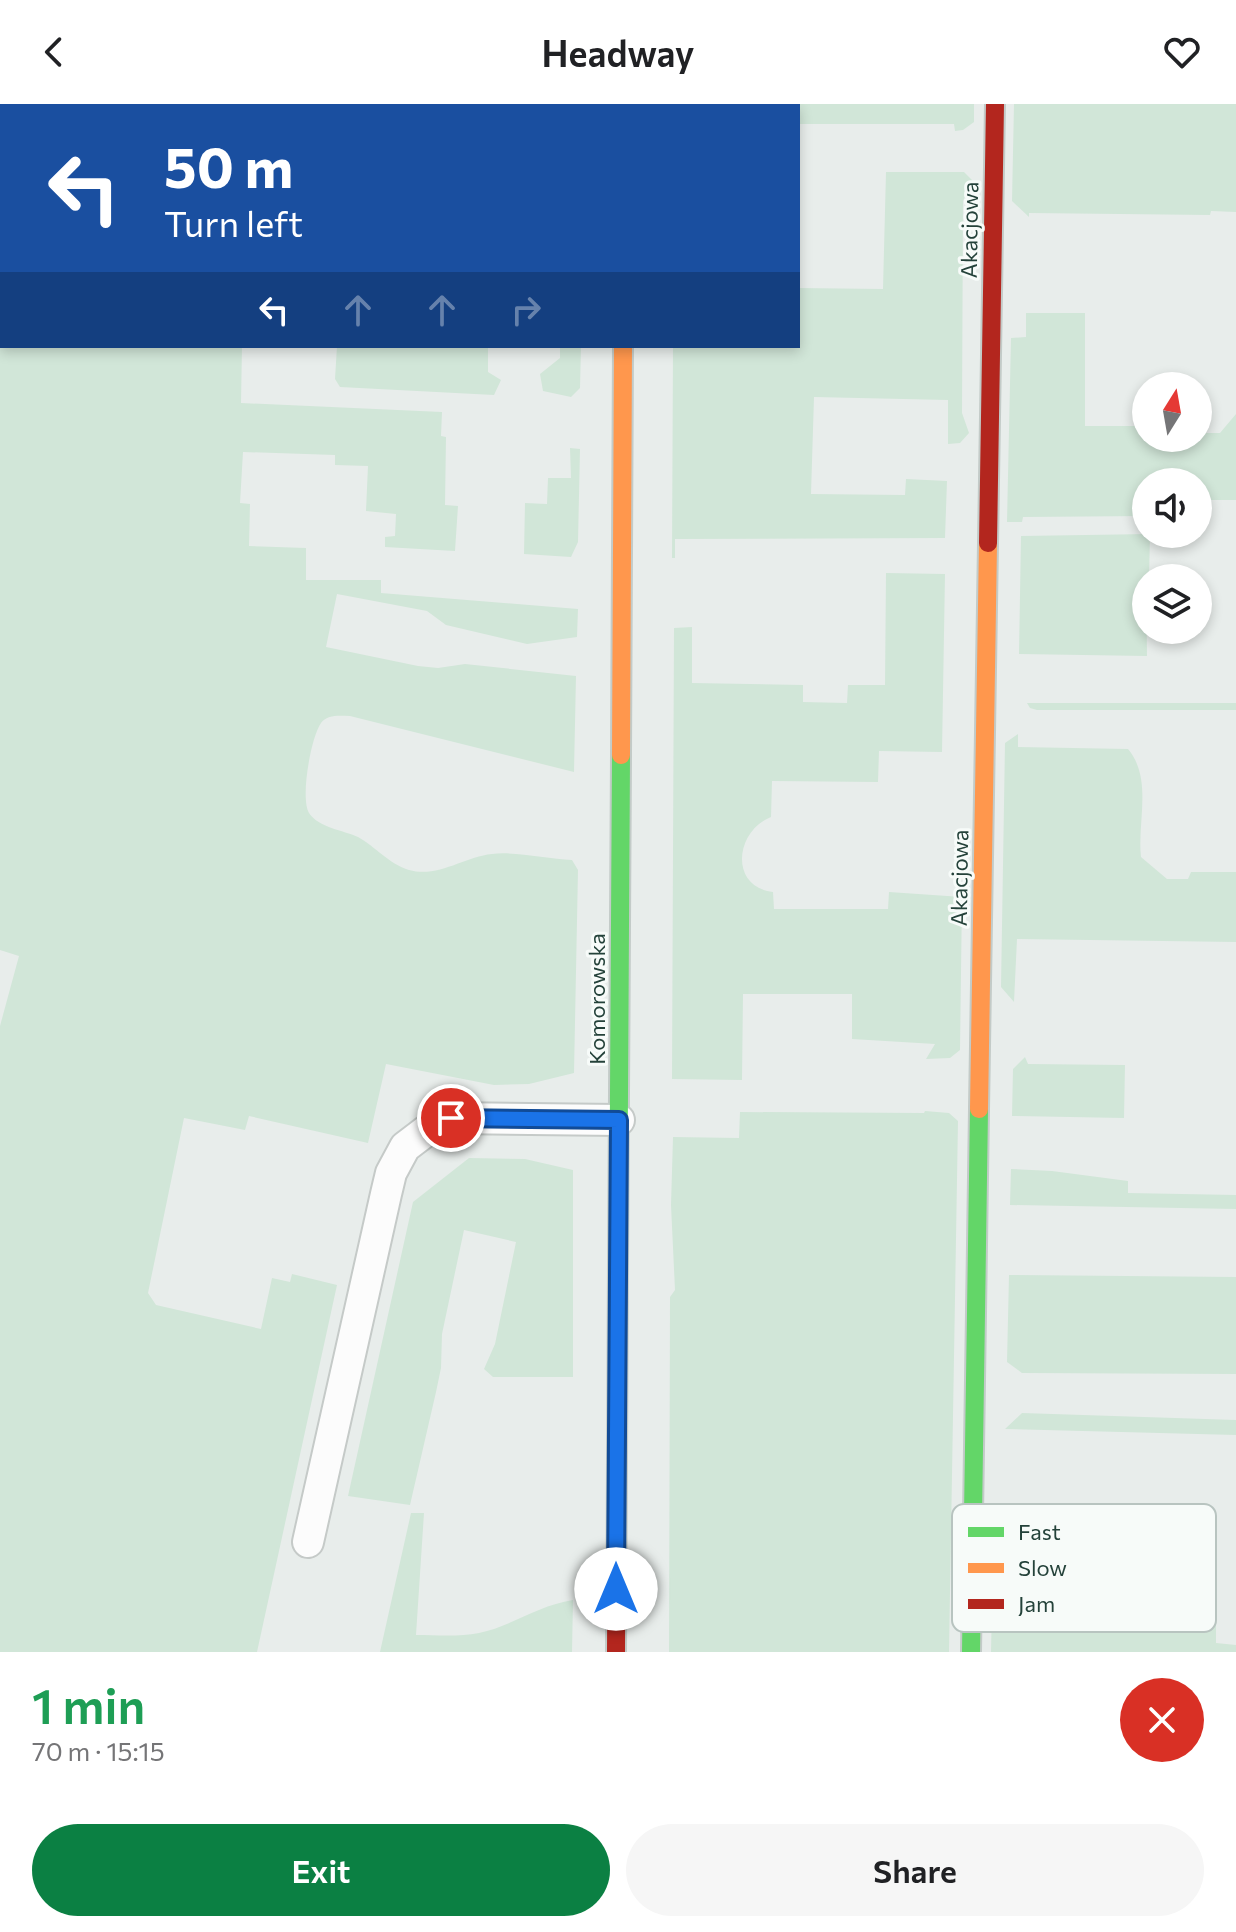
<!DOCTYPE html>
<html lang="en">
<head>
<meta charset="utf-8">
<style>
	body { margin:0; font-family:Commissioner,sans-serif; background:#f6f6f6; color:#202124; height:100vh; display:flex; flex-direction:column; font-size:30px; white-space:nowrap }
	* { box-sizing:border-box; margin:0 }
	p { font-size:26px; color:#757577 }
	.icon { flex:none; width:44px; height:44px; fill:none; stroke:currentColor; stroke-width:2; stroke-linecap:round; stroke-linejoin:round }
	.map { position:relative; height:1548px; overflow:hidden }
	.drawer { display:flex; flex-direction:column; background:#fff; flex:1 }
	.drawer>* { flex:none }
	.guide { position:absolute; left:0px; top:0px; width:800px; height:244px; box-shadow:0 4px 12px #0003; background:#1a4fa0; color:#fff; overflow:hidden }
	.needle { width:52px; rotate:11deg }
	.controls { position:absolute; left:1132px; top:268px; display:grid; gap:16px }
	.controls a { display:grid; place-items:center; width:80px; height:80px; border-radius:50%; background:#fff; box-shadow:0 4px 12px #0003; font-size:40px }
	.pin { position:absolute; display:grid; place-items:center; width:68px; height:68px; color:#fff; margin:-34px; border:4px solid #fff; border-radius:50%; box-shadow:0 2px 8px #0007 }
	.me { position:absolute; width:88px; margin:-44px; rotate:0deg; stroke-linejoin:round; filter:drop-shadow(0 0 6px #0008) }
	.turn { display:flex; align-items:center; gap:28px; height:168px; padding:0 32px; font-size:36px }
	.turn .icon { width:104px; height:104px; stroke-width:2.5 }
	.turn b { display:block; font-size:56px; line-height:68px }
	.lanes { display:flex; align-items:center; height:76px; padding:0 32px; background:#0003; justify-content:center; gap:40px; direction:ltr }
	.lanes .off { opacity:.35 }
	.round { display:grid; place-items:center; flex:none; width:84px; height:84px; border-radius:42px; background:#f6f6f6 }
	.summary { display:flex; align-items:center; justify-content:space-between; height:136px; padding:0 32px }
	h1 { font-size:48px; font-weight:600; line-height:60px; color:#1e9e55 }
	.button { display:flex; gap:16px; margin-top:auto; padding:16px 32px }
	.button a { flex:1; height:92px; border-radius:48px; background:#0b8043; color:#fff; font-size:32px; font-weight:600; line-height:92px; text-align:center }
	.button a+a { background:#f6f6f6; color:#202124 }
	header { display:flex; justify-content:space-between; align-items:center; height:104px; padding:0 32px; background:#fff; font-size:36px; font-weight:600 }
	.map>svg:first-child { display:block }
	.green { fill:#d1e6d8 }
	.lines { fill:none; stroke-linecap:round; stroke-linejoin:round }
	.lane-casing { stroke:#c5cac8; stroke-width:34 }
	.fast-casing { stroke:#c3cbc8; stroke-width:22 }
	.slow-casing { stroke:#c3cbc8; stroke-width:22 }
	.jam-casing { stroke:#c3cbc8; stroke-width:22 }
	.lane { stroke:#fcfcfc; stroke-width:30 }
	.fast { stroke:#63d668; stroke-width:18 }
	.slow { stroke:#ff974d; stroke-width:18 }
	.jam { stroke:#b3261e; stroke-width:18 }
	.route-casing { stroke:#114b97; stroke-width:20 }
	.route { stroke:#1a73e8; stroke-width:14 }
	.labels { text-anchor:middle; dominant-baseline:central; stroke-width:6; stroke-linejoin:round; paint-order:stroke }
	.street-label { font-size:22px; fill:#24423a; stroke:#f7fbf9 }
	.key { fill:#f7fbf9; stroke:#b8c4c0; stroke-width:2 }
	.key-label { font-size:22px; fill:#24423a }
</style>
</head>
<body>
<header><svg class="icon" aria-label="back" viewBox="0 0 24 24"><path d="M15 5l-7 7 7 7"/></svg>Headway<svg class="icon" aria-label="heart" viewBox="0 0 24 24"><path d="M12 20l-8-8c-3-5 5-10 8-4 3-6 11-1 8 4z"/></svg></header>
<div class="map">
<svg width="1236" height="1548" viewBox="0 0 1236 1548">
	<rect width="100%" height="100%" fill="#e8edeb"/>
	<path class="green" d="M0 0H236L2 2V242H242L241 299 442 308 441 332 446 333 445 401 458 402 455 447 385 443V433L395 432 396 410 366 407 368 362 335 361V351L243 348 240 399 250 400 249 442 306 444V476H381V489L578 505 577 533 527 540 446 521 427 507 337 490 326 543 418 562 438 564 465 560 576 572 574 668 350 612C339 612 328 610 321 619 311 633 300 694 309 709 319 724 343 726 358 733 376 743 389 760 409 766 438 774 464 753 492 750 514 747 548 755 572 756L578 766 574 969 529 980 494 981 386 960 368 1039 249 1012 245 1026 184 1014 148 1189 156 1201 261 1225 272 1174 290 1178 292 1170 337 1181 257 1548H0V922L19 852 0 846Z
		M673 0H974V18L963 26 955 27 954 20H798V2H673Z
		M1014 0H1236V108L1211 107 1210 111 1029 109V113L1012 97Z
		M886 68H964L973 77 963 97 962 309 969 329 960 339 948 340V296L814 293 811 390 905 391 906 375 947 377 945 434 675 435V454H672L673 242H798V184L883 185Z
		M1026 209H1085V322H1146V334H1198V329H1220L1236 310V396H1198V378H1146V412L1023 413 1022 418H1007L1011 234 1026 233Z
		M337 242H488V268L501 276 494 291 340 283 335 275Z
		M560 242H581L580 284 571 293 543 287 540 270 560 254Z
		M570 344 580 345 578 438 571 453 524 450 525 399 547 400 548 374H571Z
		M1150 430 1149 474H1146L1147 552 1019 550 1021 432Z
		M886 469 945 470 942 648 879 647 878 678 772 677 771 713C735 727 729 783 773 788L774 805H888L889 788 962 793 960 946 950 954 926 955 935 940 852 935V890H743L742 976 672 975 674 524 692 523V579L803 581V598L847 599 848 581H885Z
		M1027 599H1236V606H1037L1030 604Z
		M1018 630V643L1128 645C1153 675 1137 718 1141 753L1167 775H1188L1191 768H1236V838L1017 835 1014 898 1001 883 1005 639Z
		M1025 953 1028 960 1125 961 1124 1014 1012 1012 1013 965Z
		M925 1007 949 1009 958 1017 949 1548H669L670 1193 675 1186 671 1101 673 1033 739 1034 740 1008 924 1009Z
		M469 1054 525 1055 573 1066V1273H493L484 1265 495 1240 516 1138 464 1126 442 1230 441 1264 436 1288 410 1401 348 1392 413 1098Z
		M1011 1065 1052 1067 1128 1077V1089L1236 1091V1105L1010 1101Z
		M1009 1171 1236 1173V1270L1022 1269 1007 1258Z
		M1022 1309 1236 1316V1331L1005 1325Z
		M411 1409H424L416 1531C436 1531 459 1533 479 1529 512 1522 539 1501 573 1496L572 1548H380Z
		M1010 1428 1177 1435V1509L1216 1512V1539L1236 1541V1548H991L993 1455 1004 1454 1011 1439Z"/>
	<g class="lines">
		<defs>
			<path id="lane" d="M308 1438 386 1090 391 1069 405 1043 426 1027 451 1014 619 1016"/>
			<path id="fast" d="M618 1158 621 651
				M971 1548 979 1005"/>
			<path id="slow" d="M626 0V2
				M621 651 623 242
				M979 1005 988 439"/>
			<path id="jam" d="M988 439 995 0
				M616 1548 618 1158"/>
		</defs>
		<use href="#lane" class="lane-casing"/>
		<use href="#fast" class="fast-casing"/>
		<use href="#slow" class="slow-casing"/>
		<use href="#jam" class="jam-casing"/>
		<use href="#lane" class="lane"/>
		<use href="#fast" class="fast"/>
		<use href="#slow" class="slow"/>
		<use href="#jam" class="jam"/>
	</g>
	<g class="lines">
		<defs>
			<path id="route" d="M451 1014 619 1016 616 1485"/>
		</defs>
		<use href="#route" class="route-casing"/>
		<use href="#route" class="route"/>
	</g>
	<g class="labels">
		<g class="street-label">
			<text transform="translate(969 126) rotate(-89)">Akacjowa</text>
			<text transform="translate(959 774) rotate(-89)">Akacjowa</text>
			<text transform="translate(596 895) rotate(-90)">Komorowska</text>
		</g>
	</g>
	<rect x="952" y="1400" width="264" height="128" rx="12" class="key"/>
	<rect x="968" y="1423" width="36" height="10" fill="#63d668"/>
	<rect x="968" y="1459" width="36" height="10" fill="#ff974d"/>
	<rect x="968" y="1495" width="36" height="10" fill="#b3261e"/>
	<g class="key-label">
		<text x="1018" y="1436">Fast</text>
		<text x="1018" y="1472">Slow</text>
		<text x="1018" y="1508">Jam</text>
	</g>
</svg>
<div class="controls">
<a><svg class="needle" viewBox="-14 -14 28 28"><path d="M0-13l5 13h-10z" fill="#e53935"/><path d="M0 13l5-13h-10z" fill="#757577"/></svg></a>
<a><svg class="icon" aria-label="sound" viewBox="0 0 24 24"><path d="M4 9h4l5-4v14l-5-4H4zM17 9q2 3 0 6"/></svg></a>
<a><svg class="icon" aria-label="layers" viewBox="0 0 24 24"><path d="M12 4l9 5-9 5-9-5zM3 14l9 5 9-5"/></svg></a>
</div>
<div class="pin" style="left:451px;top:1014px;background:#d93025"><svg class="icon" aria-label="arrive" viewBox="0 0 24 24"><path d="M6 21V4h12l-3 4 3 4H6"/></svg></div>
<svg class="me" style="left:616px;top:1485px" viewBox="-20 -20 40 40"><circle r="19" fill="#fff"/><path d="M0-13L10 11 0 6-10 11z" fill="#1a73e8"/></svg>
<div class="guide">
<div class="turn"><svg class="icon" aria-label="left" viewBox="0 0 24 24"><path d="M17 20v-9H6M10 6l-5 5 5 5"/></svg><div><b>50 m</b>Turn left</div></div>
<div class="lanes"><svg class="icon" aria-label="left" viewBox="0 0 24 24"><path d="M17 20v-9H6M10 6l-5 5 5 5"/></svg><svg class="icon off" aria-label="ahead" viewBox="0 0 24 24"><path d="M12 20V5M6 11l6-6 6 6"/></svg><svg class="icon off" aria-label="ahead" viewBox="0 0 24 24"><path d="M12 20V5M6 11l6-6 6 6"/></svg><svg class="icon off" aria-label="right" viewBox="0 0 24 24"><path d="M7 20v-9h11M14 6l5 5-5 5"/></svg></div>
</div>
</div>
<section class="drawer">
<div class="summary"><div><h1>1 min</h1><p>70 m · 15:15</p></div><a class="round" style="background:#d93025;color:#fff"><svg class="icon" aria-label="close" viewBox="0 0 24 24"><path d="M6 6l12 12M18 6L6 18"/></svg></a></div>
<div class="button"><a>Exit</a><a>Share</a></div>
</section>
</body>
</html>
